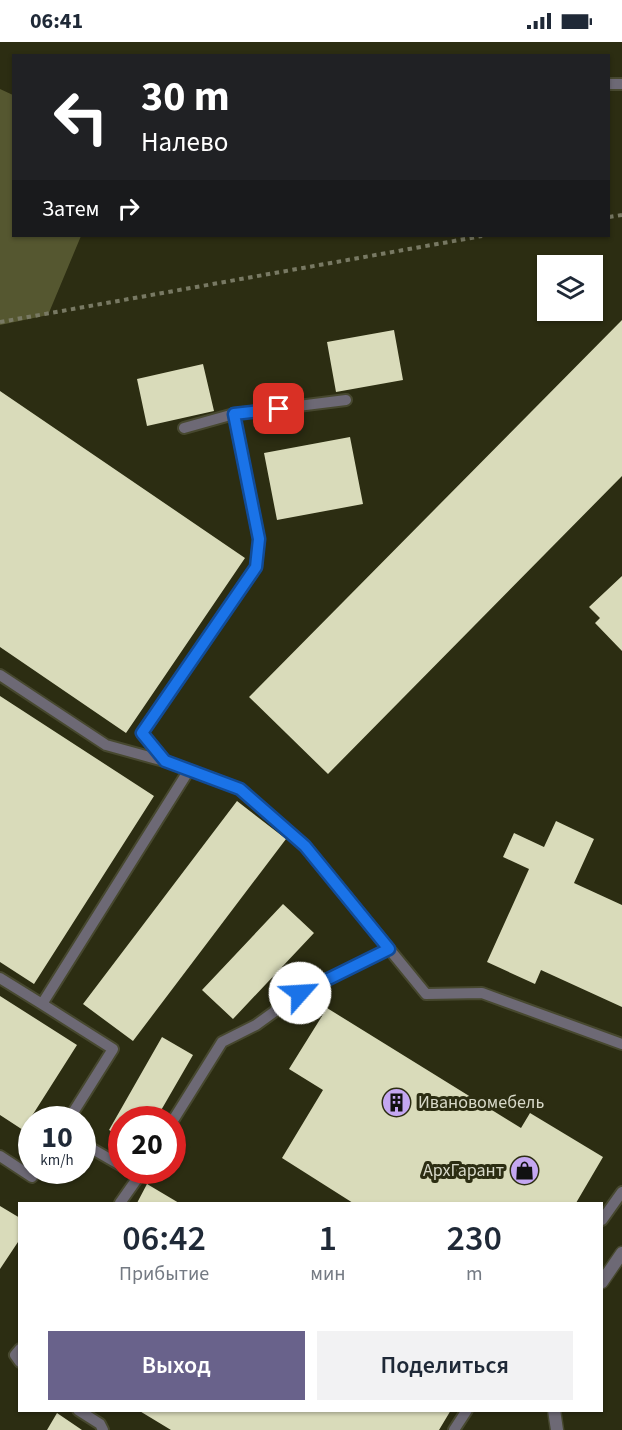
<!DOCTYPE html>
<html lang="ru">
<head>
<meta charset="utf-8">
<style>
	body { margin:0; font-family:"Source Sans 3",sans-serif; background:#f2f2f3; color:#1f2937; height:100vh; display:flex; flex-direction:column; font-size:22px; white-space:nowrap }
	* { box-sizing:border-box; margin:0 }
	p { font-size:20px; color:#747a83 }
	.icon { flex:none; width:33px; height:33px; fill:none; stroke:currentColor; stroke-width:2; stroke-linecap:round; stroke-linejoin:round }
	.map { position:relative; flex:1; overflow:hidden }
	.side { position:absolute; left:18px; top:1160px; width:585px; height:210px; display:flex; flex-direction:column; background:#fff; border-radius:0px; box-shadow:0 2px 4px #0004 }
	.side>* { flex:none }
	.top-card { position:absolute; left:12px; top:12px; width:598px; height:183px; border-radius:0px; box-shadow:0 2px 4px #0004; background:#202124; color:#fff; overflow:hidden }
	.tools { position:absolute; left:537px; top:213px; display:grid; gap:12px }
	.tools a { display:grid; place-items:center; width:66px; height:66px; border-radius:0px; background:#fff; box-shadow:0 2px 4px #0004; font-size:30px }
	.speed { position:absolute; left:18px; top:1064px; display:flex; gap:12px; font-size:30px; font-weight:700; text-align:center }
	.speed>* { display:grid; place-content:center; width:78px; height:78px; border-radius:50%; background:#fff; box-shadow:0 2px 4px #0004; line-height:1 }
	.speed small { font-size:15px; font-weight:400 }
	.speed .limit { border:9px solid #d22; background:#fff; color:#111 }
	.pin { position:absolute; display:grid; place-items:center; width:51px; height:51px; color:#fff; margin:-26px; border-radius:12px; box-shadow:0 3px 9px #0006 }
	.me { position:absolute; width:66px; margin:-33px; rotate:64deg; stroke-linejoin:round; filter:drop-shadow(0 0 4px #0008) }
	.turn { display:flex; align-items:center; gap:21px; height:126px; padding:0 30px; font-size:27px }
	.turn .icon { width:78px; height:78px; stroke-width:2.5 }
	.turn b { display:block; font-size:42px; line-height:51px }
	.then { display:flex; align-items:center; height:57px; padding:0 30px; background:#0003; gap:12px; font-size:22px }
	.eta { display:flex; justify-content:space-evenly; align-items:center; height:102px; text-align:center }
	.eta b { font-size:36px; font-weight:600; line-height:42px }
	.button { display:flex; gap:12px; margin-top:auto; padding:12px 30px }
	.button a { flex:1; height:69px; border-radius:0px; background:#69628b; color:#fff; font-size:24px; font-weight:600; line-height:69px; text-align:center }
	.button a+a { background:#f2f2f3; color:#1f2937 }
	.status { display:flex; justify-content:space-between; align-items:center; height:42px; padding:0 30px; background:#fff; direction:ltr }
	.status svg { height:16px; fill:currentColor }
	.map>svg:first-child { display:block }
	.green { fill:#555730 }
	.building { fill:#d9dbba }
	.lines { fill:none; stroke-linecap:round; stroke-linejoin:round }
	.lane-casing { stroke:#47482f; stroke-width:14 }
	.street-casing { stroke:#47482f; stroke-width:15 }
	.path { stroke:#787963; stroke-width:4; stroke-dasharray:4.5 4.5; stroke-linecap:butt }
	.lane { stroke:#6d6975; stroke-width:10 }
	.street { stroke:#6d6975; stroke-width:12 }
	.route-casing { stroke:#114b97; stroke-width:15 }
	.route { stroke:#1a73e8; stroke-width:10 }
	.labels { text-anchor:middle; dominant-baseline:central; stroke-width:6; stroke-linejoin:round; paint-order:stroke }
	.poi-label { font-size:18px; fill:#d7d8c8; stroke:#2c2d12; text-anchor:start }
</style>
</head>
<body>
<div class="status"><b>06:41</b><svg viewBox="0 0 49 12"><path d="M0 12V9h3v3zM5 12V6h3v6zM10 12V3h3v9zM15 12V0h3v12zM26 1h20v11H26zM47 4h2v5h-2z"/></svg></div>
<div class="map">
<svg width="622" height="1388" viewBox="0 0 622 1388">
	<rect width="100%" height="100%" fill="#2c2d12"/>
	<path class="green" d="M0 47 13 53 14 194H81L48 273 0 283Z"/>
	<path class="building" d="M622 278V434L328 732 249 655Z
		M394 288 403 338 336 350 327 300Z
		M203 322 214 369 147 384 137 337Z
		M0 349 245 516 126 691 0 605Z
		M350 395 363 462 277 478 264 411Z
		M622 534V609L595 581 600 576 589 565Z
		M0 654 154 754 34 942 0 920Z
		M237 759 286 797 133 999 83 962Z
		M556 779 594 797 574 841 622 863V965L541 928 535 942 487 920 529 827 503 815 514 791 544 805Z
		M283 862 314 891 233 977 202 948Z
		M0 954 77 1003 23 1088 0 1073Z
		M327 966 521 1086 530 1071 603 1115 576 1161H353L282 1116 323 1048 289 1027Z
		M162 995 193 1013 156 1077H122V1095L109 1088Z
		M147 1142 179 1161H137Z
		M0 1164 20 1176V1197L0 1227Z
		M138 1368H451L439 1388H171Z
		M57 1371 82 1388H47Z"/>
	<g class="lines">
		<defs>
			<path id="lane" d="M609 42H622
				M234 372 346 358
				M184 386 234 372 259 497 256 525 142 691 165 719 240 747 305 804 426 952 482 951 622 1002
				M0 633 106 703 164 719
				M0 936 42 962 189 728
				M42 962 113 1007 69 1077
				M172 1080 222 1000 256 983 300 951 389 907
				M82 1101 122 1124
				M0 1114 32 1135 37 1128
				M128 1128 139 1134 142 1128
				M120 1161 139 1134
				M602 1178 622 1150
				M20 1307 15 1313 20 1320
				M78 1368 100 1382 103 1388
				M454 1388 467 1368"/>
			<path id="street" d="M602 1240 622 1211
				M554 1368 557 1388"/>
		</defs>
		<use href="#lane" class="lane-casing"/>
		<use href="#street" class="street-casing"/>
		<path class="path" d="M609 175 622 173
			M0 280 482 194"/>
		<use href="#lane" class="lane"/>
		<use href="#street" class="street"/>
	</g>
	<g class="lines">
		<defs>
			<path id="route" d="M279 367 234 372 259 497 256 525 142 691 165 719 240 747 305 804 389 907 300 951"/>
		</defs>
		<use href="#route" class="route-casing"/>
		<use href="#route" class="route"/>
	</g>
	<defs>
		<symbol id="building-disc" viewBox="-11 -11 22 22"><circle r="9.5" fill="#c4a7f1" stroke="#2c2d12"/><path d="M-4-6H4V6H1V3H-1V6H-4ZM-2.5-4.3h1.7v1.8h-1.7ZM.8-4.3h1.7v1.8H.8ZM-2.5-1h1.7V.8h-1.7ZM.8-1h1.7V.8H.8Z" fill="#111"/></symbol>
		<symbol id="shop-disc" viewBox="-11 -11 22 22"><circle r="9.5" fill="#c4a7f1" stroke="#2c2d12"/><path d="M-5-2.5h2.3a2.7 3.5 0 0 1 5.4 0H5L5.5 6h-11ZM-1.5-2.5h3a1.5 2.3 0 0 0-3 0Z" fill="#111"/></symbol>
	</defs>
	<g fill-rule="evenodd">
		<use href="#building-disc" x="380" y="1044" width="33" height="33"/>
		<use href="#shop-disc" x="508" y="1112" width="33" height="33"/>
	</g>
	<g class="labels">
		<g class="poi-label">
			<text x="418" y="1060">Ивановомебель</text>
			<text x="504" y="1128" text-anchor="end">АрхГарант</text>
		</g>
	</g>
</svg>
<div class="tools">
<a><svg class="icon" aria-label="layers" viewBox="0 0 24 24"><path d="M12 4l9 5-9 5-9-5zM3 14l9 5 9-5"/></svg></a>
</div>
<div class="speed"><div>10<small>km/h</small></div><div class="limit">20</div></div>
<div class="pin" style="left:279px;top:367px;background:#d93025"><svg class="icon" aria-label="arrive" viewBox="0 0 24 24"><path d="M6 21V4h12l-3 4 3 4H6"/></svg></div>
<svg class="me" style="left:300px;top:951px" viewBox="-20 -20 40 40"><circle r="19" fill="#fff"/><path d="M0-13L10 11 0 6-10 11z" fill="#1a73e8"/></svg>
<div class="top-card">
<div class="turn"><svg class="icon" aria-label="left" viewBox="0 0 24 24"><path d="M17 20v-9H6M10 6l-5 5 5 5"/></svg><div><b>30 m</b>Налево</div></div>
<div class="then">Затем<svg class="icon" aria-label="right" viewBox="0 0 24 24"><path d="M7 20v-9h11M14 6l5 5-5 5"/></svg></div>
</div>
<section class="side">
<div class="eta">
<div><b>06:42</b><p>Прибытие</p></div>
<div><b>1</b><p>мин</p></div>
<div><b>230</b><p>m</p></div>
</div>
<div class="button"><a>Выход</a><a>Поделиться</a></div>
</section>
</div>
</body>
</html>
